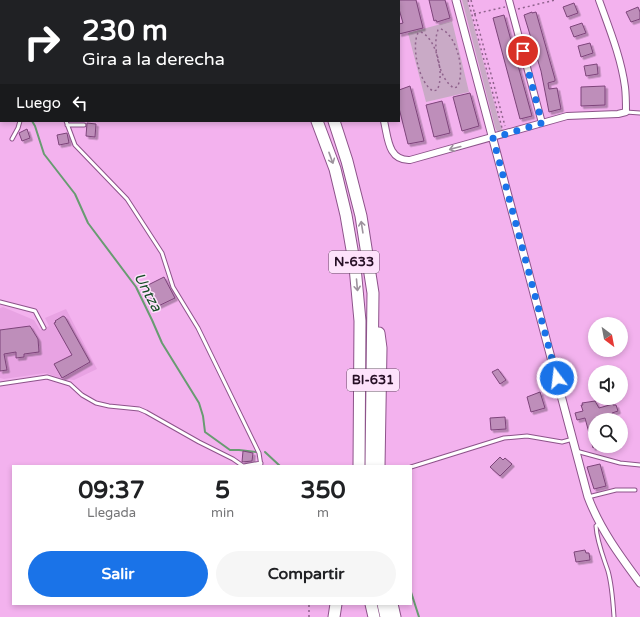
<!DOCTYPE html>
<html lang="es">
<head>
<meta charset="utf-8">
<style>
	body { margin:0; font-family:"Varela Round",sans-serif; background:#f6f6f6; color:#202124; height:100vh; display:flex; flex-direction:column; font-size:15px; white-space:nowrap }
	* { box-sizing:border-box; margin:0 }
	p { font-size:13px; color:#757577 }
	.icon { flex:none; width:22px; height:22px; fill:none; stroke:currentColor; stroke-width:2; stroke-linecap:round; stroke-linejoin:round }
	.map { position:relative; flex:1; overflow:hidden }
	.drawer { position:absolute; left:12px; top:465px; width:400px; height:140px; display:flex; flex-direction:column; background:#fff; border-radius:0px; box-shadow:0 2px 6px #0003 }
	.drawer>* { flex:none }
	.hud { position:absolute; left:0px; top:0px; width:400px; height:122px; box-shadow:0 2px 6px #0003; background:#202124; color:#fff; overflow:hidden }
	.needle { width:26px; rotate:148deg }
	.tools { position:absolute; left:588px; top:317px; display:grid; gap:8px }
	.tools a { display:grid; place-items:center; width:40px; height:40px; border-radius:50%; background:#fff; box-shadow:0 2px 6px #0003; font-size:20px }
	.pin { position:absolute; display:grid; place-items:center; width:34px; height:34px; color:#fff; margin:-17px; border:2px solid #fff; border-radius:50%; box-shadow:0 1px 4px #0007 }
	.me { position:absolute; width:44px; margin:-22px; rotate:345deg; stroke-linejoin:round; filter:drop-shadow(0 0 3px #0008) }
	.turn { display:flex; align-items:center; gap:14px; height:84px; padding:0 16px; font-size:18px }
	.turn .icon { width:52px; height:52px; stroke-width:2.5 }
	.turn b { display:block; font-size:28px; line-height:34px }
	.then { display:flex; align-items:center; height:38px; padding:0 16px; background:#0003; gap:8px; font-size:15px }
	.eta { display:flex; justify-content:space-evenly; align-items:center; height:68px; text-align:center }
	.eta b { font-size:24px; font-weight:800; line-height:28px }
	.button { display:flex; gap:8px; margin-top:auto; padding:8px 16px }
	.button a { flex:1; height:46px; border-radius:24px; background:#1a73e8; color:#fff; font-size:16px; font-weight:800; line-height:46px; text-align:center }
	.button a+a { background:#f6f6f6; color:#202124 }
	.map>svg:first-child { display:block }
	.built { fill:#e8a3e3 }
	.green { fill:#c9aac6 }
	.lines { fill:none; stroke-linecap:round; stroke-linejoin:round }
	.stream { stroke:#689b71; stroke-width:2 }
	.building { fill:#be8eba; stroke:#7d447a; filter:url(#shadow) }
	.service-casing { stroke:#8d538a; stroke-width:5 }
	.minor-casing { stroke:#8d538a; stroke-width:8 }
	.tertiary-casing { stroke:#8d538a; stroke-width:9 }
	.motorway-casing { stroke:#8d538a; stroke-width:13 }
	.path { stroke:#8f628c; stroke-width:1.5; stroke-dasharray:2 3; stroke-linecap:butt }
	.service { stroke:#fff; stroke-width:3 }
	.minor { stroke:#fff; stroke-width:6 }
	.tertiary { stroke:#fff; stroke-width:7 }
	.motorway { stroke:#fff; stroke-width:11 }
	.oneway { stroke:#9d939d }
	.route { stroke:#1a73e8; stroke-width:7; stroke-dasharray:0 12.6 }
	.labels { text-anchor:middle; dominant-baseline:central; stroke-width:3; stroke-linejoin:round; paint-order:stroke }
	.shield { fill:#fde2fb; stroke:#664e65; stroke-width:1 }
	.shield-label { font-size:13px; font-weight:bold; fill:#260f25 }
	.water-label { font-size:15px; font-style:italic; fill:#164f26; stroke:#fde2fb }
</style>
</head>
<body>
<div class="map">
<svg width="640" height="617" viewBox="0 0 640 617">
	<defs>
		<filter id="shadow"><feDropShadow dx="2.5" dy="2.5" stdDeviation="0" flood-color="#0004"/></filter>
	</defs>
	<rect width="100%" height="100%" fill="#f3b2ee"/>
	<path class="built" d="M3 307 34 320 40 330 49 326 45 318 66 309 97 369 74 380 63 379 46 373 4 379 0 378V308Z"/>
	<path class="green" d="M462 0H467L499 121 502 129 506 131 502 133 496 130 495 127Z
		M452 21 469 92 426 102 408 33Z"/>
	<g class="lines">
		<path class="stream" d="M0 29 1 31
			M32 121 35 126 44 154 75 194 88 223 136 287 152 320 162 343 199 403 203 416 205 432 230 450H239L256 452
			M265 452 280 466
			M411 592 419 617"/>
	</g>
	<path class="building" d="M399 0H416L423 28 399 34V24L403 23 399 9Z
		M429 0H445L450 18 437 22 436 20 434 21Z
		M574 3 578 13 567 17 563 7Z
		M638 7 640 12V19L631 22 626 12Z
		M532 12V13L536 12 555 79V81L548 83 549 89 557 88 561 109 549 112 541 71 524 15Z
		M504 15 532 116 520 119 493 18Z
		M582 23 586 33 574 37 570 27Z
		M590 43 593 53 581 57 578 46Z
		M597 64 598 74 586 76 584 66Z
		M410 86 424 141 408 144 399 108V90Z
		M605 86V105L581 106V87Z
		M470 93 479 126 462 131 453 97Z
		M442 101 450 133 434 137 426 105Z
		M87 123 96 124 95 137 86 136Z
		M27 129 30 138 22 141 19 133Z
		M67 133 69 143 59 145 57 135Z
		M164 277 175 298 152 309 147 301 152 298 146 286Z
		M63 316 65 317 90 362 62 378 54 364 72 355 54 323 56 322 55 321Z
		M30 326 38 339 39 352 24 354V357L16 358V352L4 354 7 370 0 371V330Z
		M498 369 506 380 500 384 492 372Z
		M540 392 545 408 531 412 527 397Z
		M595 401 599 408 613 404V405H616L618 411 612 413 614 420H595V447L593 448 585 418 577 420 575 413 583 411 581 405H583L582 403Z
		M505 417 506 429 491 430 490 418Z
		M243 451 253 453 252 461 242 462Z
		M500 457 503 460 505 458 512 464 500 476 490 467Z
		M600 464 606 486 594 489 587 467Z
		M585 550 586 553H589L590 560 576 562 574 552Z"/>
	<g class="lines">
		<defs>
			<path id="service" d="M21 0V1
				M626 112 640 113
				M66 121 75 145 127 199 162 253 173 287 198 328 259 453 261 466
				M67 125H84
				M12 139 18 128 20 121
				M0 302 35 311 44 328
				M0 384 47 377 70 384 82 395 96 403 109 406 139 409 146 412 199 442 233 459 243 466
				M576 451 620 463 640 465
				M244 466 261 463
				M411 467 504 438 527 436 562 442 573 439
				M588 497 616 490H635
				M600 523 596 526C597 542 603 556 608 571 612 585 613 602 614 617"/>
			<path id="minor" d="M509 0 542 123
				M352 1V0
				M384 121C388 138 388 161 410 160L567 116 618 114 626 112C626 104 626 95 625 87 621 57 609 28 599 0"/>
			<path id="tertiary" d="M456 0 588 497C600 529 620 556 640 583"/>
			<path id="motorway" d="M253 0 254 1
				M274 0V1
				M317 121 335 169 346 215 355 267 360 321 359 466
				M334 121 347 161 361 216 373 293 371 466
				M379 333 381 348 379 466
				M371 604 374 617
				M383 604 386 617
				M392 604 395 617
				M334 617 336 604"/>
		</defs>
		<use href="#service" class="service-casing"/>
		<use href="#minor" class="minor-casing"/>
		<use href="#tertiary" class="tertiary-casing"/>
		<use href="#motorway" class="motorway-casing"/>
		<path class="path" d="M319 0 321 1
			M468 0 502 128
			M471 0 505 126
			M339 1H340
			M518 9 555 0
			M474 14 505 7
			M441 29C457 35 466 73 457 87L454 88C439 80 432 44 438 30Z
			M421 32C437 39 445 76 437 90L433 91C419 83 411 47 418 33Z
			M309 617V604"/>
		<use href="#service" class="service"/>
		<use href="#minor" class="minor"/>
		<use href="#tertiary" class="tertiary"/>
		<use href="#motorway" class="motorway"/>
	</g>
	<defs><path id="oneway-shaft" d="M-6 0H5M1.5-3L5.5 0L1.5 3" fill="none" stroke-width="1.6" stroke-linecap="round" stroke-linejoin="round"/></defs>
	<g class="oneway">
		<use href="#oneway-shaft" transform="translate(455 148) rotate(165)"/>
		<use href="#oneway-shaft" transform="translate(331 158) rotate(70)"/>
		<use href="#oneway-shaft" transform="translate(362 227) rotate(-99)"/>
		<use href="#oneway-shaft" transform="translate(357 285) rotate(85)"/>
	</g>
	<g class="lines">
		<path class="route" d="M523 51 542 123 493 138 557 378"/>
	</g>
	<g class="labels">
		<g class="shield">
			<rect x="329" y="251" width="50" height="22" rx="3"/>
			<rect x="347" y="369" width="52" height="22" rx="3"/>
		</g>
		<g class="shield-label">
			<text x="354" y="262">N-633</text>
			<text x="373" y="380">BI-631</text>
		</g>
		<g class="water-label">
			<text transform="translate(148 292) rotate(62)">Untza</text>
		</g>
	</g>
</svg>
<div class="tools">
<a><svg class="needle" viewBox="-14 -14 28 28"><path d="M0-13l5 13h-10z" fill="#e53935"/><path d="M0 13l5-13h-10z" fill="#757577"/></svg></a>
<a><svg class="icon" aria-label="sound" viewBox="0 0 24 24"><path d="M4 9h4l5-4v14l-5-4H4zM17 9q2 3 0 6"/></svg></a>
<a><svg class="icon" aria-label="search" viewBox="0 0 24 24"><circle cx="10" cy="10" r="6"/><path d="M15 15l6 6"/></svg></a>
</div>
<div class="pin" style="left:523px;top:51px;background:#d93025"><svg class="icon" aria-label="arrive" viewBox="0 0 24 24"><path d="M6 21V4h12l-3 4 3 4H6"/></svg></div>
<svg class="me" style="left:557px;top:378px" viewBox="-20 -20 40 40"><circle r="17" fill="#1a73e8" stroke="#fff" stroke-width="3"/><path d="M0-11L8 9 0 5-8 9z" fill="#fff"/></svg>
<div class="hud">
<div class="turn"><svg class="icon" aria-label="right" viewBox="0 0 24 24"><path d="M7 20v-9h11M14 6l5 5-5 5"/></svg><div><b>230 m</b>Gira a la derecha</div></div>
<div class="then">Luego<svg class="icon" aria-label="left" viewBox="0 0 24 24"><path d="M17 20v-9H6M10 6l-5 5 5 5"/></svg></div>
</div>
<section class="drawer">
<div class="eta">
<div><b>09:37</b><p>Llegada</p></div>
<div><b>5</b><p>min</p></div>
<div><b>350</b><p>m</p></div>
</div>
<div class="button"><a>Salir</a><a>Compartir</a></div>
</section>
</div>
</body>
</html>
